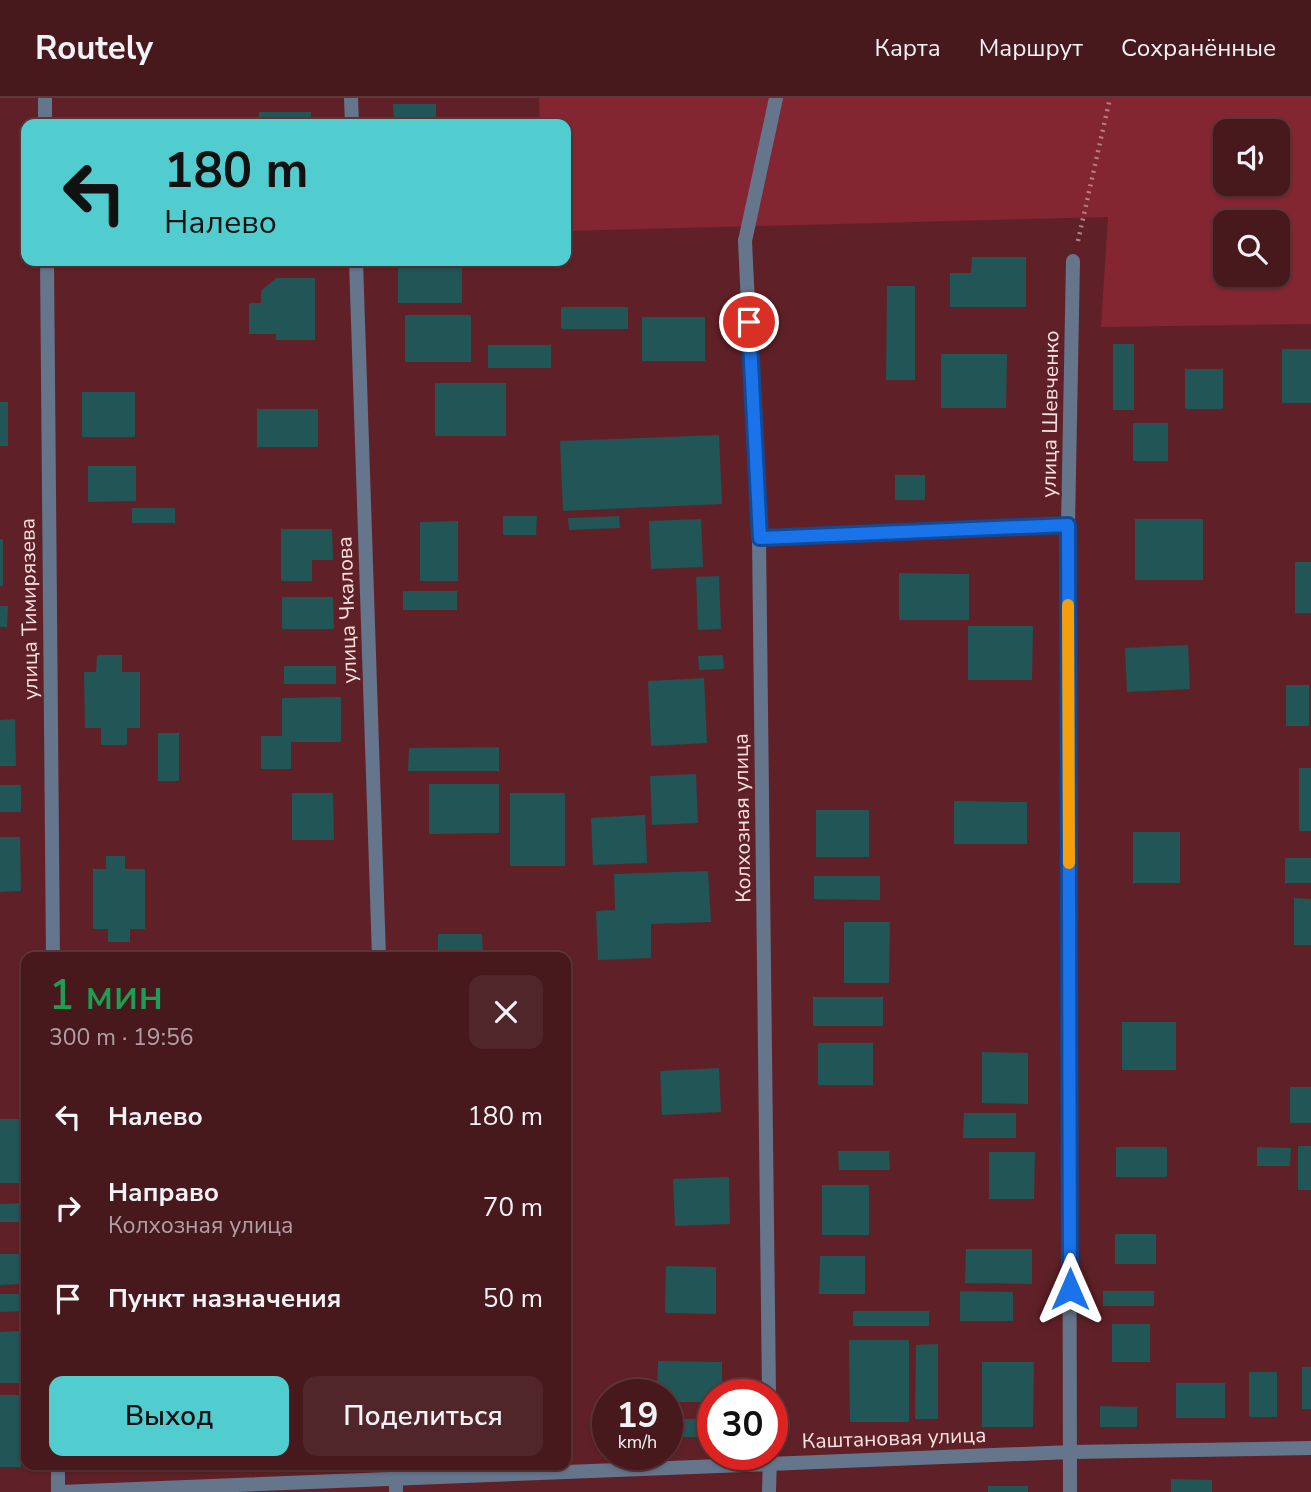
<!DOCTYPE html>
<html lang="ru">
<head>
<meta charset="utf-8">
<style>
	body { margin:0; font-family:"Nunito Sans",sans-serif; background:#51262a; color:#f1f3f6; height:100vh; display:flex; flex-direction:column; font-size:26px; white-space:nowrap }
	* { box-sizing:border-box; margin:0 }
	p { font-size:23px; color:#b0a0a4 }
	.icon { flex:none; width:38px; height:38px; fill:none; stroke:currentColor; stroke-width:2; stroke-linecap:round; stroke-linejoin:round }
	.map { position:relative; flex:1; overflow:hidden }
	.sheet { position:absolute; left:21px; top:854px; width:550px; height:518px; display:flex; flex-direction:column; background:#47191d; border-radius:14px; box-shadow:0 2px 5px #0004,0 0 0 2px #5f383b }
	.sheet>* { flex:none }
	.top-card { position:absolute; left:21px; top:21px; width:550px; height:147px; border-radius:14px; box-shadow:0 2px 5px #0004,0 0 0 2px #5f383b; background:#52cdcf; color:#111; overflow:hidden }
	.buttons { position:absolute; left:1213px; top:21px; display:grid; gap:14px }
	.buttons a { display:grid; place-items:center; width:77px; height:77px; border-radius:14px; background:#47191d; box-shadow:0 2px 5px #0004,0 0 0 2px #5f383b; font-size:35px }
	.speed { position:absolute; left:592px; top:1281px; display:flex; gap:14px; font-size:35px; font-weight:700; text-align:center }
	.speed>* { display:grid; place-content:center; width:91px; height:91px; border-radius:50%; background:#47191d; box-shadow:0 2px 5px #0004,0 0 0 2px #5f383b; line-height:1 }
	.speed small { font-size:18px; font-weight:400 }
	.speed .limit { border:10px solid #d22; background:#fff; color:#111 }
	.pin { position:absolute; display:grid; place-items:center; width:60px; height:60px; color:#fff; margin:-30px; border:4px solid #fff; border-radius:50%; box-shadow:0 2px 7px #0007 }
	.me { position:absolute; width:77px; margin:-38px; rotate:0deg; stroke-linejoin:round; filter:drop-shadow(0 0 5px #0008) }
	.turn { display:flex; align-items:center; gap:24px; height:147px; padding:0 28px; font-size:32px }
	.turn .icon { width:91px; height:91px; stroke-width:2.5 }
	.turn b { display:block; font-size:49px; line-height:60px }
	.round { display:grid; place-items:center; flex:none; width:74px; height:74px; border-radius:14px; background:#51262a }
	.head { display:flex; align-items:center; justify-content:space-between; height:119px; padding:0 28px }
	h1 { font-size:42px; font-weight:600; line-height:52px; color:#1e9e55 }
	.cta { display:flex; gap:14px; margin-top:auto; padding:14px 28px }
	.cta a { flex:1; height:80px; border-radius:14px; background:#52cdcf; color:#111; font-size:28px; font-weight:600; line-height:80px; text-align:center }
	.cta a+a { background:#51262a; color:#f1f3f6 }
	ul { padding:0; list-style:none }
	li { display:flex; align-items:center; gap:21px; height:91px; padding:0 28px }
	li div { flex:1 }
	li b { display:block; font-size:26px }
	li em { font-style:normal }
	header { display:flex; align-items:center; gap:42px; box-sizing:border-box; height:98px; padding:0 35px; background:#47191d; border-bottom:2px solid #5f383b }
	header strong { font-size:33px }
	nav { display:flex; gap:38px; margin-inline-start:auto; font-size:24px }
	.map>svg:first-child { display:block }
	.green { fill:#842632; fill-rule:evenodd }
	.building { fill:#225556 }
	.lines { fill:none; stroke-linecap:round; stroke-linejoin:round }
	.path { stroke:#ae8386; stroke-width:4.5; stroke-dasharray:2 5; stroke-linecap:butt }
	.service { stroke:#65758c; stroke-width:14 }
	.minor { stroke:#65758c; stroke-width:14 }
	.route-casing { stroke:#114b97; stroke-width:18 }
	.route { stroke:#1a73e8; stroke-width:12 }
	.slow { stroke:#f59e0b; stroke-width:12 }
	.labels { text-anchor:middle; dominant-baseline:central; stroke-width:5; stroke-linejoin:round; paint-order:stroke }
	.street-label { font-size:21px; fill:#fbe3e3; stroke:#5f2127 }
</style>
</head>
<body>
<header>
<strong>Routely</strong>
<nav><a>Карта</a><a>Маршрут</a><a>Сохранённые</a></nav>
</header>
<div class="map">
<svg width="1311" height="1394" viewBox="0 0 1311 1394">
	<rect width="100%" height="100%" fill="#5f2127"/>
	<path class="green" d="M539 0H1311V226L1101 229 1108 119 565 133V26H540ZM1225 33H1278V86H1225ZM1225 124H1278V177H1225Z"/>
	<path class="building" d="M393 6H436V26H394Z
		M259 14H311V26H259Z
		M972 159H1026V209H950V175H971Z
		M398 164H462V205H398Z
		M276 180H315V242H276V236H249V205H261V193Z
		M887 188H915V282H886Z
		M561 209H628V231H561Z
		M405 217H471V264H405Z
		M642 219H705V263H642Z
		M1113 246H1134V312H1113Z
		M488 247H551V270H488Z
		M1282 251H1311V305H1282Z
		M941 256H1007L1006 310H941Z
		M1185 271H1223V311H1185Z
		M435 285H506V338H435Z
		M82 294H135V339H82Z
		M0 304H8V348H0Z
		M257 311H318V349H257Z
		M1133 325H1168V363H1133Z
		M719 337 722 406 563 413 560 343Z
		M88 368H136V403L88 404Z
		M895 377H925V402H895Z
		M132 410H175V425H132Z
		M503 418H537L536 437H503Z
		M619 418 620 430 569 432 568 420Z
		M701 421 703 469 651 471 649 423Z
		M1135 421H1203V482H1135Z
		M458 423V483H420V424Z
		M281 431H332L333 462H312V483H281Z
		M0 441H3V488H0Z
		M1295 464H1311V515H1295Z
		M899 475 969 476V522H899Z
		M719 478 721 531 698 532 696 479Z
		M403 493H457V512H403Z
		M282 499H333L334 531H282Z
		M0 508H8L7 529H0Z
		M968 528H1033L1032 582H968Z
		M1188 547 1190 591 1127 594 1125 550Z
		M97 557H122V574H140V630H127V647H101V630H85L84 574H96Z
		M723 557 724 571 699 572 698 558Z
		M284 568H336V586H284Z
		M704 580 707 645 651 648 648 583Z
		M1286 587H1309V628H1286Z
		M341 599V644H291V671H261V638H282V600Z
		M15 621 16 668H0V622Z
		M158 635H179V683H158Z
		M499 649V673H408L409 650Z
		M1299 670H1311V733H1299Z
		M696 676 698 725 652 727 650 678Z
		M429 686H499V735L429 736Z
		M0 687H21V714H0Z
		M292 695H333L334 742H292Z
		M510 695H565V768H510Z
		M954 703 1027 704V746H954Z
		M816 712H869V759H816Z
		M645 717 647 765 593 767 591 720Z
		M1133 734H1180V785H1133Z
		M0 739H20L21 793 0 794Z
		M106 758H125V771H145V831H130V844H108V831H93V771H106Z
		M1285 760H1311V785H1285Z
		M708 773 711 824 651 826V860L598 862 596 813 615 812 614 776Z
		M814 778H880V802L814 801Z
		M1294 800 1311 801V847H1294Z
		M844 824H890L889 885H844Z
		M438 836H482L483 859H438Z
		M813 899H883V928H813Z
		M1122 924H1176V972H1122Z
		M818 945H873V987H818Z
		M982 954 1028 955V1006L982 1005Z
		M719 970 721 1014 662 1017 660 973Z
		M1290 989H1311V1025H1290Z
		M964 1015H1016V1040H963Z
		M0 1021H22V1085H0Z
		M1298 1048H1311V1092H1298Z
		M1116 1049H1167V1079H1116Z
		M1257 1049 1291 1050 1290 1068H1257Z
		M838 1053H889L890 1072H839Z
		M989 1054H1035L1034 1101H989Z
		M729 1079 730 1126 675 1128 673 1081Z
		M822 1087H869V1137H822Z
		M26 1105V1124H0V1106Z
		M1115 1136H1156V1166H1115Z
		M966 1151H1032V1186L965 1185Z
		M0 1156H21V1186L0 1187Z
		M820 1158H865V1196H819Z
		M666 1168 716 1169V1216L665 1215Z
		M960 1193 1013 1194V1223H960Z
		M1103 1193H1154V1208H1103Z
		M0 1196H26V1213L0 1214Z
		M853 1213H929V1228H853Z
		M1112 1226H1150V1264H1112Z
		M22 1233V1285H0V1234Z
		M849 1242H909V1324H850Z
		M938 1246V1321H915L916 1247Z
		M658 1263 722 1264V1297H712V1304H667V1297H657Z
		M982 1264H1034L1033 1329H982Z
		M1302 1269H1311V1311H1302Z
		M1249 1274H1277V1319H1249Z
		M1176 1285H1225V1320H1176Z
		M0 1297H21V1369H0Z
		M1100 1308 1137 1309V1329H1100Z
		M667 1321H705V1339H667Z
		M1171 1381 1212 1382V1394H1171Z
		M988 1388H1028V1394H988Z"/>
	<g class="lines">
		<path class="path" d="M1078 143 1110 0"/>
		<path class="service" d="M745 143 776 0"/>
		<path class="minor" d="M45 0V26
			M351 0 352 26
			M745 143 759 440 769 1297
			M47 163 53 859
			M356 163 379 859
			M759 440 1068 427
			M58 1367V1394
			M60 1394 1071 1354 1311 1350
			M396 1394V1367
			M769 1394 770 1357
			M1070 1394 1068 427 1073 163"/>
	</g>
	<g class="lines">
		<defs>
			<path id="route" d="M749 224 760 440 1068 427 1070 1191"/>
		</defs>
		<use href="#route" class="route-casing"/>
		<use href="#route" class="route"/>
		<path class="slow" d="M1068 507 1069 765"/>
	</g>
	<g class="labels">
		<g class="street-label">
			<text transform="translate(1050 316) rotate(-89)">улица Шевченко</text>
			<text transform="translate(29 511) rotate(-91)">улица Тимирязева</text>
			<text transform="translate(347 512) rotate(-92)">улица Чкалова</text>
			<text transform="translate(742 720) rotate(-91)">Колхозная улица</text>
			<text transform="translate(894 1340) rotate(-2)">Каштановая улица</text>
		</g>
	</g>
</svg>
<div class="buttons">
<a><svg class="icon" aria-label="sound" viewBox="0 0 24 24"><path d="M4 9h4l5-4v14l-5-4H4zM17 9q2 3 0 6"/></svg></a>
<a><svg class="icon" aria-label="search" viewBox="0 0 24 24"><circle cx="10" cy="10" r="6"/><path d="M15 15l6 6"/></svg></a>
</div>
<div class="speed"><div>19<small>km/h</small></div><div class="limit">30</div></div>
<div class="pin" style="left:749px;top:224px;background:#d93025"><svg class="icon" aria-label="arrive" viewBox="0 0 24 24"><path d="M6 21V4h12l-3 4 3 4H6"/></svg></div>
<svg class="me" style="left:1070px;top:1191px" viewBox="-20 -20 40 40"><path d="M0-17L14 15 0 8-14 15z" fill="#1a73e8" stroke="#fff" stroke-width="4"/></svg>
<div class="top-card">
<div class="turn"><svg class="icon" aria-label="left" viewBox="0 0 24 24"><path d="M17 20v-9H6M10 6l-5 5 5 5"/></svg><div><b>180 m</b>Налево</div></div>
</div>
<section class="sheet">
<div class="head"><div><h1>1 мин</h1><p>300 m · 19:56</p></div><a class="round"><svg class="icon" aria-label="close" viewBox="0 0 24 24"><path d="M6 6l12 12M18 6L6 18"/></svg></a></div>
<ul>
<li><svg class="icon" aria-label="left" viewBox="0 0 24 24"><path d="M17 20v-9H6M10 6l-5 5 5 5"/></svg><div><b>Налево</b></div><em>180 m</em></li>
<li><svg class="icon" aria-label="right" viewBox="0 0 24 24"><path d="M7 20v-9h11M14 6l5 5-5 5"/></svg><div><b>Направо</b><p>Колхозная улица</p></div><em>70 m</em></li>
<li><svg class="icon" aria-label="arrive" viewBox="0 0 24 24"><path d="M6 21V4h12l-3 4 3 4H6"/></svg><div><b>Пункт назначения</b></div><em>50 m</em></li>
</ul>
<div class="cta"><a>Выход</a><a>Поделиться</a></div>
</section>
</div>
</body>
</html>
